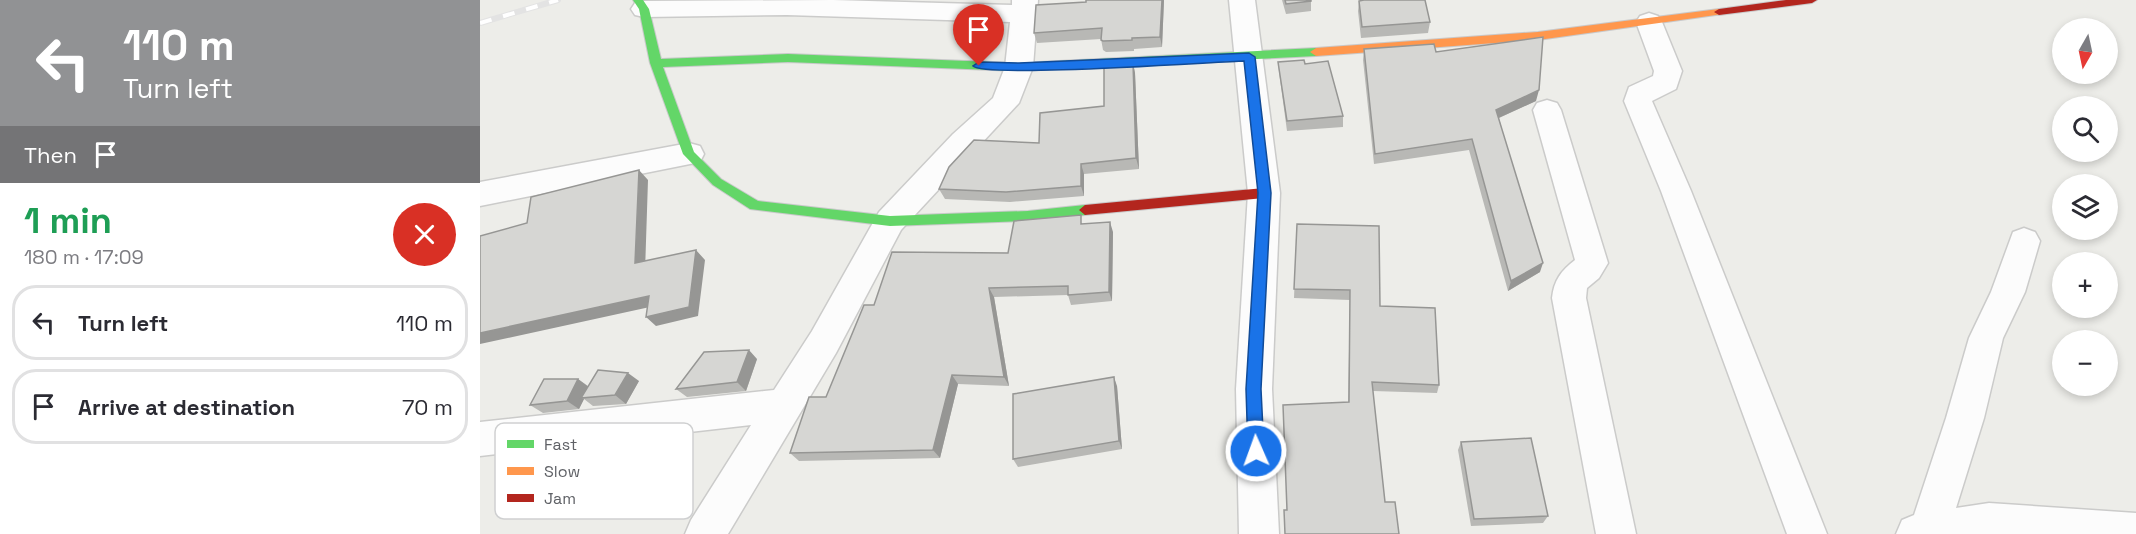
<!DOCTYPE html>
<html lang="en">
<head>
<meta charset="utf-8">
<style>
	body { margin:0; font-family:"Space Grotesk",sans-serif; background:#f2f2f3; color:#2b2b33; height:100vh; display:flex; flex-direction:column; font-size:22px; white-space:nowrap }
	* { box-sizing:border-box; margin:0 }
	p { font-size:20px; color:#7c7c81 }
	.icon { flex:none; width:33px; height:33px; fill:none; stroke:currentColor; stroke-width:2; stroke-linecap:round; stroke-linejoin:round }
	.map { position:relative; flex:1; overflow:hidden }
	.drawer { display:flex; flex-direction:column; background:#fff; width:480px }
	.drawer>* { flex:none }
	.hud { background:#919294; color:#fff; overflow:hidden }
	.needle { width:39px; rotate:189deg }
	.fabs { position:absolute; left:1572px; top:18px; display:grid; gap:12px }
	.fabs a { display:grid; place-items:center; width:66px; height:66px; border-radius:50%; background:#fff; box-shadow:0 3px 9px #0003; font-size:30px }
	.pin { position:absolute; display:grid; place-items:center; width:51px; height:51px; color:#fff; margin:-62px -26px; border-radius:50% 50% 50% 0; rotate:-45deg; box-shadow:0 0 6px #0007 }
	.pin .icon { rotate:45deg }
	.me { position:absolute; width:66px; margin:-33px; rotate:358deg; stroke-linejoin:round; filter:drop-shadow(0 0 4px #0008) }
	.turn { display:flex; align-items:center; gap:21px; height:126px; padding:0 24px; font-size:27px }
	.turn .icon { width:78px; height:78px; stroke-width:2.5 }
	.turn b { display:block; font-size:42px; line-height:51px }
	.then { display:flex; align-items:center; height:57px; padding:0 24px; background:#0003; gap:12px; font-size:22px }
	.round { display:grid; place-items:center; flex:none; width:63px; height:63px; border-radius:32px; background:#f2f2f3 }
	.summary { display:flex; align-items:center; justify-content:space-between; height:102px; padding:0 24px }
	h1 { font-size:36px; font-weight:600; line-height:45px; color:#1e9e55 }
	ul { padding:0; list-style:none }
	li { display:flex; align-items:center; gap:18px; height:75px; margin:0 12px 9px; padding:0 12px; border:3px solid #e1e1e2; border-radius:24px }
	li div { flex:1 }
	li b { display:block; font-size:22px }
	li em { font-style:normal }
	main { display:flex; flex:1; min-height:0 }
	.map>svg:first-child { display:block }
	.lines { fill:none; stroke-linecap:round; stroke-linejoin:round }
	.street-casing { stroke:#cbcbca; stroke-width:3 }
	.fast-casing { stroke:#c9c9ca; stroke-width:2 }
	.slow-casing { stroke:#c9c9ca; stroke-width:2 }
	.jam-casing { stroke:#c9c9ca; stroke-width:2 }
	.street { fill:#fcfcfc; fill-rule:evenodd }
	.fast { fill:#63d668; fill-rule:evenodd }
	.slow { fill:#ff974d; fill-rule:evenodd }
	.jam { fill:#b3261e; fill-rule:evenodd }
	.rail-casing { stroke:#e3e3e3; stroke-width:6 }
	.rail { stroke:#fff; stroke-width:4; stroke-dasharray:12; stroke-linecap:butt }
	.wall { fill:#b8b8b5 }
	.shaded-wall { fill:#969694 }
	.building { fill:#d6d6d3; stroke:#969694; stroke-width:1.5 }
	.route { fill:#1a73e8; stroke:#114b97; stroke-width:1.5 }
	.key { fill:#fff; stroke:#cfd0d1; stroke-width:1.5 }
	.key-label { font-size:16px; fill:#5f6166 }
</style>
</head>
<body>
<main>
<section class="drawer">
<div class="hud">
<div class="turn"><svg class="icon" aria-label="left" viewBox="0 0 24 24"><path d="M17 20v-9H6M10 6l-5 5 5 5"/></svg><div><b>110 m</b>Turn left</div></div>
<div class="then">Then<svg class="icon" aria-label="arrive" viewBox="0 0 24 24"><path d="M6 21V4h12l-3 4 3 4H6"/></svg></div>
</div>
<div class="summary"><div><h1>1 min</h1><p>180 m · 17:09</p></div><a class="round" style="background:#d93025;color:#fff"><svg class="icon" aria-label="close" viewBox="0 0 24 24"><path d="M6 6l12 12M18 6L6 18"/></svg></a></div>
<ul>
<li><svg class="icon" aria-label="left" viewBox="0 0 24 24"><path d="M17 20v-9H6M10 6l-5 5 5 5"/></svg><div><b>Turn left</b></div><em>110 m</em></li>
<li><svg class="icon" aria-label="arrive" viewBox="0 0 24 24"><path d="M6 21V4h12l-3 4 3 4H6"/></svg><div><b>Arrive at destination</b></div><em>70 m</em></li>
</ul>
</section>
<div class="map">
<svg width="1656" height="534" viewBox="0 0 1656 534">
	<rect width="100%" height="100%" fill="#edede9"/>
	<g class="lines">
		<defs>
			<path id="street" d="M353 0 532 5V0H558L553 67 539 103 421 230 356 353 248 534H205L211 520 271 425 0 456V422L294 390 332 331 399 212 473 134 513 98 525 67 530 22 307 15 164 17 155 15 151 9 155 3 164 1Z
				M749 0H775L800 193 792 389 799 534H759L756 389 768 193Z
				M1169 13 1178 16 1182 22 1202 71 1196 89 1172 101 1211 191 1347 534H1307L1181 191 1144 101 1149 87 1173 76 1174 71 1156 22 1160 16Z
				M1067 100 1077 103 1081 110 1128 263 1119 278 1107 288 1106 298 1156 534H1116L1072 298C1074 280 1081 271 1095 260L1053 110 1057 103Z
				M209 143 220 146 224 154 220 162 0 206V182Z
				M1544 228 1555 232 1560 241 1545 292 1523 338 1504 418 1476 508 1509 503 1656 513V534H1416L1422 520 1434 515 1466 418 1489 338 1511 292 1533 232Z"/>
			<path id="fast" d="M153 0H163L169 9 181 59 308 54 539 63 836 48 842 52 836 56 539 71 308 62 183 67 214 152 241 179 278 201 410 216 548 211 605 205 611 210 605 215 548 221 410 226 270 209 233 185 203 154 170 63 159 9Z"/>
			<path id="slow" d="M1239 9 1243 10V14L1058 40 836 56 830 52 836 48 1058 32Z"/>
			<path id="jam" d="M1306 0H1337L1332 3 1239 15 1234 12 1239 9Z
				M784 188 790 193 784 198 605 215 599 210 605 205Z"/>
		</defs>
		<use href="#street" class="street-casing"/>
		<use href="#fast" class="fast-casing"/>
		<use href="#slow" class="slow-casing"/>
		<use href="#jam" class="jam-casing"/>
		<use href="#street" class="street"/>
		<use href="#fast" class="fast"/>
		<use href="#slow" class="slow"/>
		<use href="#jam" class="jam"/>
		<defs>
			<path id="rail" d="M0 23 78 0"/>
		</defs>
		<use href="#rail" class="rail-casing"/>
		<use href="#rail" class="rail"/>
	</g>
	<path class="wall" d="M684 0 682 47 654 49V51L626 52 623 50 621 39 557 43 554 33Z
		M802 0H831V11L806 14Z
		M879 1 950 22 948 33 881 38 878 11Z
		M884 49 1056 101 1019 118 1060 272 1028 291 989 150 894 164 883 60Z
		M798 62 825 64 863 116V127L807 131 799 72Z
		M653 63 655 73 659 169 604 174V196L530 202 465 199 459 189 559 143 624 106Z
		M604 224 633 232 632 301 591 305 588 295 514 297 529 386 478 384 460 458 319 461 310 453 346 397 528 253Z
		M817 224 900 306 959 385 957 393 893 391 905 502 807 510 868 402 870 300 814 298Z
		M277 359 266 391 207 397 196 389Z
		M98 379 108 386 159 381 146 404 113 406 104 399 99 409 63 413 50 405Z
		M637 386 642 449 538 467 533 459Z
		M981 442 1068 516 1063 523 991 526 978 450Z"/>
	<path class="shaded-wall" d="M682 0H684L682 47 680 37Z
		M653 63 655 73 659 169 656 158Z
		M1059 90 1056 101 1014 120 1016 110Z
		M601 164 604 174V196L601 186Z
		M159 170 168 180 165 272 155 263Z
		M630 222 633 232 632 301 629 292Z
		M216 250 225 260 218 316 176 326 166 317Z
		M1063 263 1060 272 1028 291 1031 281Z
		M509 288 514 297 529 386 524 377Z
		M169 296 179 305 0 344V333Z
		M269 350 277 359 266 391 257 382Z
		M148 373 159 381 146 404 135 395Z
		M472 375 478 384 460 458 453 450Z
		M634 377 637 386 642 449 639 441Z
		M98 379 110 388 101 398 104 399 99 409 87 401Z"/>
	<path class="building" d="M606 0H682L680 37 652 38V40L623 41 621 40 622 28 554 33 556 5 606 2Z
		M805 0H831V1L806 4Z
		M884 0H945L950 22 882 27 879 1Z
		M1063 37 1059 90 1016 110 1063 263 1031 281 992 139 895 154 884 49 954 44 956 52Z
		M824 60 825 64 848 61 863 116 807 121 798 62Z
		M653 63 656 158 601 164V186L526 192 459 189 469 167 494 140 559 143 560 113 624 106V64Z
		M159 170 155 263 216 250 209 307 166 317 169 296 0 333V236L47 223 51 197Z
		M601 215V224L630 222 629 292 588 295V286L509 288 524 377 472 375 453 450 310 453 329 397H346L384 305H394L412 252 528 253 534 221Z
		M817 224 899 226 900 306 955 308 959 385 892 382 905 502H915L919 534H805L804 510H807L803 405 869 402 870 290 814 289Z
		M269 350 257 382 196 389 224 352Z
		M118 370 148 373 135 395 101 398Z
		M634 377 639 441 533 459V394Z
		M64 379H98L87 401 50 405Z
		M1051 438 1068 516 994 519 981 442Z"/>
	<path class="route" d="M769 53 775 57 791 193 781 389 784 451 781 456 776 458 770 456 768 451 766 389 778 193 764 61C731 62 504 78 493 66L499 62 539 63Z"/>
	<rect x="15" y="423" width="198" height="96" rx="9" class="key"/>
	<rect x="27" y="440" width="27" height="8" fill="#63d668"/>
	<rect x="27" y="467" width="27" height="8" fill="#ff974d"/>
	<rect x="27" y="494" width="27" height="8" fill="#b3261e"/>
	<g class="key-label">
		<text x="64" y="450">Fast</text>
		<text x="64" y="477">Slow</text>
		<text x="64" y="504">Jam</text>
	</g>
</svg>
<div class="fabs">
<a><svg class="needle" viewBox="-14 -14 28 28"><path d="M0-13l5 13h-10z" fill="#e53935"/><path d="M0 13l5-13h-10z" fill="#7c7c81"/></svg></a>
<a><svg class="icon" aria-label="search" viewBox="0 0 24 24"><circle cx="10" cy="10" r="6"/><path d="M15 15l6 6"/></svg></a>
<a><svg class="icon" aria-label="layers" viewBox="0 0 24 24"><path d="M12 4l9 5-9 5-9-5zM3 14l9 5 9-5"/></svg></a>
<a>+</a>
<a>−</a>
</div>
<div class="pin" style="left:499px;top:66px;background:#d93025"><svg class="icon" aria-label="arrive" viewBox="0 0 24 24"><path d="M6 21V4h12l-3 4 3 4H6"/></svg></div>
<svg class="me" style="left:776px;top:451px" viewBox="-20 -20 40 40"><circle r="17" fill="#1a73e8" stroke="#fff" stroke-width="3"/><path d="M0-11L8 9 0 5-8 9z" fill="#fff"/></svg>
</div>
</main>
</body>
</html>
